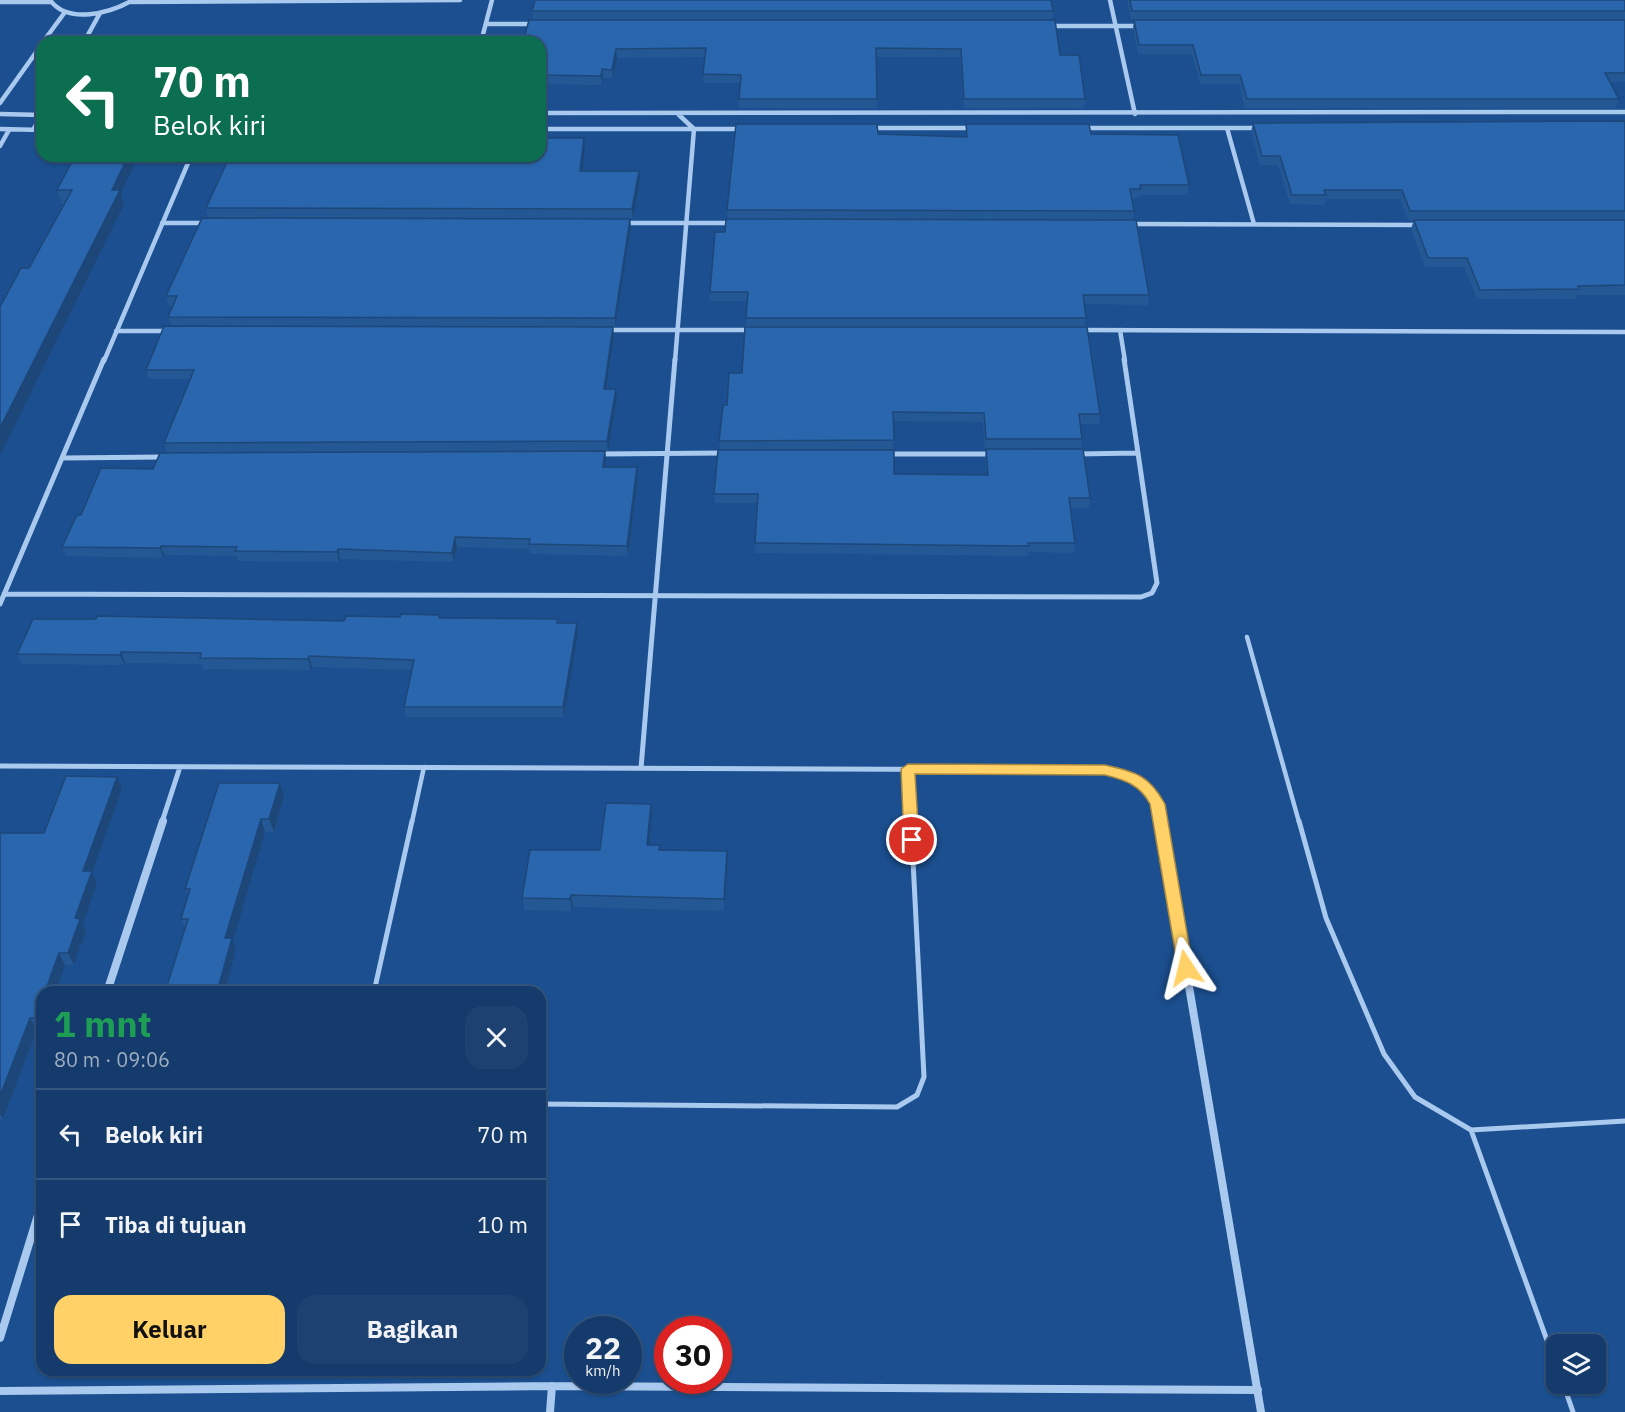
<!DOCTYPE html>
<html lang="id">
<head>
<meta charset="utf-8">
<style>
	body { margin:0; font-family:"IBM Plex Sans",sans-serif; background:#1d4271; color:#f1f3f6; height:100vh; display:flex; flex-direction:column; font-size:22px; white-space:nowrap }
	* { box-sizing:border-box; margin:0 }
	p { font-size:20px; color:#9dadc1 }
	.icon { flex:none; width:33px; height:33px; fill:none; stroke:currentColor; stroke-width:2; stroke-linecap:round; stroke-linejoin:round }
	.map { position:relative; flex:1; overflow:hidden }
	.side { position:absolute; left:36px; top:986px; width:510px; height:390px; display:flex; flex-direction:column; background:#143b6b; border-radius:18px; box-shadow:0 2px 4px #0004,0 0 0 2px #33557e }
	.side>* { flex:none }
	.hud { position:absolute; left:36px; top:36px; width:510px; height:126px; border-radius:18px; box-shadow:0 2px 4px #0004,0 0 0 2px #33557e; background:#0b6e4f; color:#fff; overflow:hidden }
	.fabs { position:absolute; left:1546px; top:1334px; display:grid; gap:12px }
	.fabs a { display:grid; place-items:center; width:60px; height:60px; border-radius:12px; background:#143b6b; box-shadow:0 2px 4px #0004,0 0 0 2px #33557e; font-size:30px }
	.speed { position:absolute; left:564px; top:1316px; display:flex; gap:12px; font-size:30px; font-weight:700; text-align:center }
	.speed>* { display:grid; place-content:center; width:78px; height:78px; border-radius:50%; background:#143b6b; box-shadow:0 2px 4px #0004,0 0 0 2px #33557e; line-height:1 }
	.speed small { font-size:15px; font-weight:400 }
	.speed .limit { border:9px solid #d22; background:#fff; color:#111 }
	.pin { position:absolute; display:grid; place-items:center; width:51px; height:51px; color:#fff; margin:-26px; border:3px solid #fff; border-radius:50%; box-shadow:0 2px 6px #0007 }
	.me { position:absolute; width:66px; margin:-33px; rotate:350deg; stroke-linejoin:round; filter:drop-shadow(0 0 4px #0008) }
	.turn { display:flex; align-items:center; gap:21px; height:126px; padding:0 18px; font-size:27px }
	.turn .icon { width:78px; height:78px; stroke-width:2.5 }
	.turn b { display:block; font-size:42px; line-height:51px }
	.round { display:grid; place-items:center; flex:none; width:63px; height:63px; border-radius:18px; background:#1d4271 }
	.headline { display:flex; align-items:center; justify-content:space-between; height:102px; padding:0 18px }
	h1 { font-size:36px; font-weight:700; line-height:45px; color:#1e9e55 }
	.button { display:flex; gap:12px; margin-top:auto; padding:12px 18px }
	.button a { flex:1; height:69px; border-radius:18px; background:#ffd166; color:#111; font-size:24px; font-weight:700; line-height:69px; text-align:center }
	.button a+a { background:#1d4271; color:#f1f3f6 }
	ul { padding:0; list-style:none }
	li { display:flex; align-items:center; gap:18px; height:90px; padding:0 18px; border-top:2px solid #33557e }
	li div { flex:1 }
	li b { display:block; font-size:22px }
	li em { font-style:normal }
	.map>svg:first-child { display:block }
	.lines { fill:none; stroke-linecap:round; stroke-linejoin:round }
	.lane-far1 { stroke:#a9c9ee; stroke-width:4.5 }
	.lane { stroke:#a9c9ee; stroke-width:5 }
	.street-far2 { stroke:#a9c9ee; stroke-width:4.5 }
	.street-far1 { stroke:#a9c9ee; stroke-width:5 }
	.street { stroke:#a9c9ee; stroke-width:8 }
	.wall { fill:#245895 }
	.shaded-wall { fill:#1d4779 }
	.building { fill:#2a66ad; stroke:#1d4779; stroke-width:1.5 }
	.route { fill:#ffd166; stroke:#a68842; stroke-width:1.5 }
</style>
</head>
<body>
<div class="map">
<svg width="1625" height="1412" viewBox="0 0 1625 1412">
	<rect width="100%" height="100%" fill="#1b4f8f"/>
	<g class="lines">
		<path class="lane-far1" d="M1247 637 1299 822
			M908 769 911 822
			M412 822 424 767"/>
		<path class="lane" d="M1299 821 1326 918 1384 1054 1415 1097 1471 1130
			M374 992 412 821
			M540 1104 897 1107 917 1095 924 1077 911 821
			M1557 1368 1471 1130 1625 1121
			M1563 1383 1573 1412"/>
		<path class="street-far2" d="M50 0C68 25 110 13 133 0
			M1110 0 1135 114
			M0 2H50
			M131 2 460 0
			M486 24H536
			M1048 26H1139
			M43 42 65 12
			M84 42 100 13
			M481 42 492 0
			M0 103 42 44
			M540 113 1625 112
			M0 114 42 115
			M870 128H973
			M1083 128H1258
			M1227 128 1254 224
			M0 129 42 130
			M540 129H742
			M33 130 42 114
			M0 146 9 130
			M162 223H205
			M624 223H733
			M1131 224 1420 225
			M606 330H751
			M1080 330 1625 332
			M1120 330 1125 361
			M116 331H169
			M104 361 191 156
			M675 361 694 129 678 114"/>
		<path class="street-far1" d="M600 454 725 453
			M888 454H992
			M1077 454 1138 453 1124 359
			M62 458 164 457
			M4 594 1141 597 1152 593 1157 583 1138 453
			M0 604 104 359
			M0 766 1105 770C1137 778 1155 788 1161 822
			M641 768 675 359
			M162 822 180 767"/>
		<path class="street" d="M1161 821 1261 1412
			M107 992 163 821
			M0 1338 42 1202
			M0 1391 552 1386 1258 1390
			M550 1412 552 1386"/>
	</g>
	<path class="wall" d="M1127 0H1625V20H1131Z
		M532 11H1053L1052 20H533Z
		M529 20 1060 55 1085 99 1084 108H964L960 57H876L877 108H739V99L741 83H704L703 74 705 57 617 58 613 78H603L602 85 540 84V42Z
		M1134 20H1625V82H1610L1619 99 1616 108H1245L1239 84H1200L1192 54H1138L1133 28Z
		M1625 121V295H1577L1576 299H1477L1464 267H1425L1411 229 1414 220H1408L1400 199H1325L1324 205 1290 204 1278 165H1260L1251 132 1253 123Z
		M966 124 1091 134 1189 185 1187 195H1140V198H1132L1134 211 1133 220 1149 295 1148 305 1084 304 1086 318 1085 327 1100 414 1099 424H1080L1082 439 1081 448 985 449 983 422 893 421V449L720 450 719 441 727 405 742 373 746 327 747 301H710V292L725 232 728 219 727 210 878 134 966 137Z
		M585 148 582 171 640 181 633 219H630L631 228 615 327H613L614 336 607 389 617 399 608 451 167 453 164 443 190 379H149L146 370 171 326 168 317 173 306H169L166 296 208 218 206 208 273 158Z
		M75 156 121 193 124 204 29 268 65 204H62L57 190Z
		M986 449 1090 498 1089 508H1071L1075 543 1074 553 1028 552V556L755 553 757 503H715L714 494 894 474 987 475 985 459Z
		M605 451 606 460 605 467H637L638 477 628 556 530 554 529 549 457 547 454 562 340 559 339 562 238 561 237 556 164 555 163 558 66 556 62 547 81 515Z
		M440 615 441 618 558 619 559 623H577L578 634 564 717H406L404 707 412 670 312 667 311 670 203 669 201 664 125 663 124 665 22 664 17 654 344 621Z
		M280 783 284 796 274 832H265L233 941 236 950 225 992H165L185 929 181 919 188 895 185 889Z
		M122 789 92 873 97 883 83 924 86 931 74 965H65L42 992V1030H37L3 1119H0V833H44Z
		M651 804 652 816 649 845 660 850 728 863 724 911 573 907 572 911 525 910 522 898 600 850Z"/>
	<path class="shaded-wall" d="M616 49 617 58 613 78 612 70Z
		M602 69 603 78 602 85 601 76Z
		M584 138 585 148 581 181 580 171Z
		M128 156H138L121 193 124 204 0 455V428Z
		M639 171 640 181 633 219 632 209Z
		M630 219 631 228 615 327V318Z
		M613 327 614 336 605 398 604 389Z
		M616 389 617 399 608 451 607 441Z
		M605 451 606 460 604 476 603 467Z
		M637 467 638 477 628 556 627 546Z
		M455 537 457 547 454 562 452 553Z
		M161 546 164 555 163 558 160 548Z
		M338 549 340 559 339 562 337 552Z
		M577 623 578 634 564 717 563 707Z
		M121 652 125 663 124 665 120 655Z
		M309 656 312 667 311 670 308 659Z
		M117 777 122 789 92 873 97 883 83 924 86 931 74 965 68 953 83 871Z
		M280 783 284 796 274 832 269 819Z
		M651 804 652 816 648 857 647 845Z
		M261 819 265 832 233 941 236 950 225 992H217L225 938Z
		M727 851 728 863 724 911V899Z
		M571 895 573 907 572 911 570 899Z
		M59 953 65 965 56 992H45Z
		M42 999V1030L35 1018Z
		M30 1018 37 1030 3 1119 0 1114V1096Z"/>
	<path class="building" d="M535 0H1051L1053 11H532Z
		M1130 0H1625V11H1132Z
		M529 20H1055L1060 55H1079L1085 99H964L961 49 876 48 877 99H739L741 75 703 74 706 48 616 49 612 70 602 69 601 76 540 75V42H523Z
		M1134 20H1625V73H1605L1619 99H1247L1240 75H1201L1193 45H1139Z
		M1625 121V211H1410L1402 190H1324L1326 195H1292L1280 156H1262L1253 123Z
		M736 124H877L878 134 967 137 966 124H1089L1091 134 1178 135 1189 185H1140L1141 189H1130L1134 211 727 210Z
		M540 138H584L580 171H639L632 209 206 208 229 158H273L274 156H540Z
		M75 156H128L112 190H120L0 428V307L21 268H29L72 190H57Z
		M202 218 630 219 615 318 168 317 177 296H166Z
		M726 219 1136 220 1149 295H1083L1086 318H746L748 292H710L715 232H725Z
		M1414 220H1625V285L1578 286 1579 289 1480 290 1467 258H1428Z
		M164 326 613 327 604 389H616L607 441 164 443 194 370H146Z
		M745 327H1087L1100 414H1079L1082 439H986L984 413 893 412 894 440 719 441 723 405H727L729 373H742Z
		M986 449H1083L1090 498H1069L1075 543H1028L1029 546 755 543 758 494H714L718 450H894V474L988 475Z
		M605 451 603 467H637L627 546 529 544 530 539 455 537 452 553 338 549 337 552 235 551 237 547 161 546 160 548 62 547 77 515H81L101 468 153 469 160 453Z
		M401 614 440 615 439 618 558 619 557 623H577L563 707H404L414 660 309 656 308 659 200 658 201 653 121 652 120 655 17 654 33 619H96L97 616 344 621 346 616 400 617Z
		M66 776 117 777 83 871H92L75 918 80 919 68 953H59L45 992H42V999L35 1018H30L0 1096V833H44Z
		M219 783H280L269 819H261L225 938H232L217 992H165L188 919H181L190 889H185Z
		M606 803 651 804 647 845H660L659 850 727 851 724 899 571 895 570 899 522 898 530 850H600Z"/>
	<path class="route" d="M908 764 1105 765C1136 772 1149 775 1165 804L1193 968 1191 973 1186 975 1178 968 1150 804C1140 785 1125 780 1105 775L915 774 919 840 912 846 904 840 901 769Z"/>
</svg>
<div class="fabs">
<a><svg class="icon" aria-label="layers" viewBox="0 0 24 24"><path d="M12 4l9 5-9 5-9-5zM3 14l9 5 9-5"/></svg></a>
</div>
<div class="speed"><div>22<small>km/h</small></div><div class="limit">30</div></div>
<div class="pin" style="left:912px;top:840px;background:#d93025"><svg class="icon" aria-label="arrive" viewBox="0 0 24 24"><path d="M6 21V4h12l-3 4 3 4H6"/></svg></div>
<svg class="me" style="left:1186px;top:968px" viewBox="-20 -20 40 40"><path d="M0-17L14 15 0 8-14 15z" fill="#ffd166" stroke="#fff" stroke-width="4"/></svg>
<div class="hud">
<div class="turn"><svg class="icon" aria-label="left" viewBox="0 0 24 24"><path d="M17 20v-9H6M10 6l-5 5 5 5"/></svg><div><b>70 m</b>Belok kiri</div></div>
</div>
<section class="side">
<div class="headline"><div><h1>1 mnt</h1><p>80 m · 09:06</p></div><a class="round"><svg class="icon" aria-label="close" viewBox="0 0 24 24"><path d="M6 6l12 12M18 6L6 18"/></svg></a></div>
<ul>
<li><svg class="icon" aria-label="left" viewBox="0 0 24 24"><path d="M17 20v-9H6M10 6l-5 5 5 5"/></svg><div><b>Belok kiri</b></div><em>70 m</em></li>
<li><svg class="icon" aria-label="arrive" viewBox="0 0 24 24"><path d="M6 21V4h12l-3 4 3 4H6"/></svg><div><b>Tiba di tujuan</b></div><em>10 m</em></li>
</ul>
<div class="button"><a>Keluar</a><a>Bagikan</a></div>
</section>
</div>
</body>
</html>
